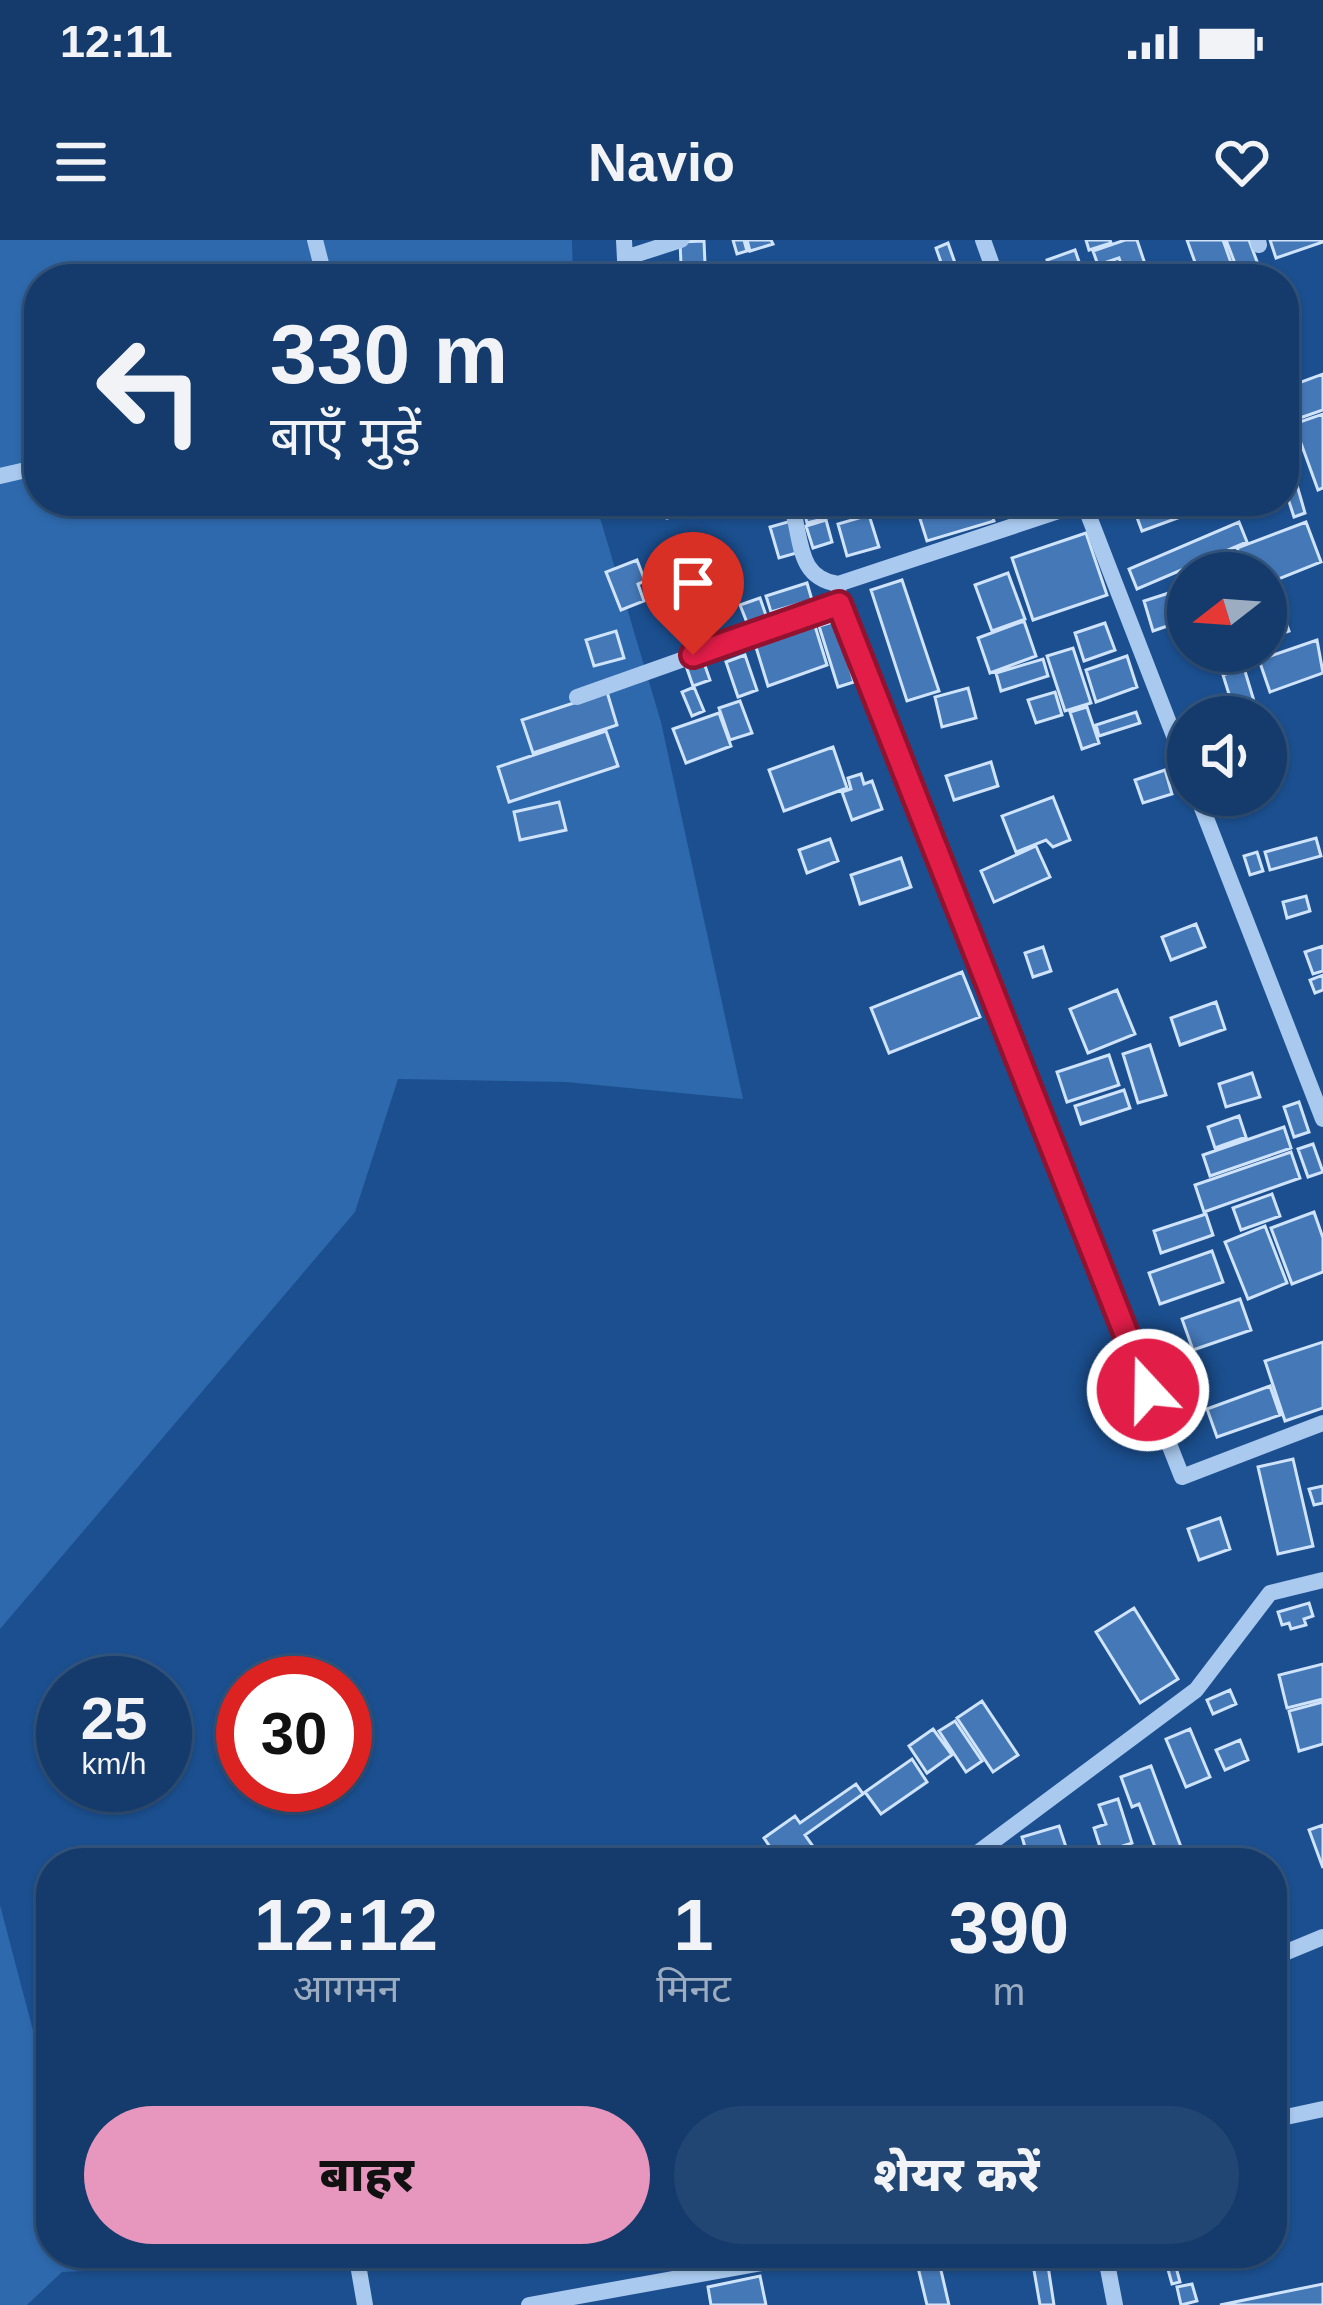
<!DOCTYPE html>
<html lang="hi">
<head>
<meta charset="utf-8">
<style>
	body { margin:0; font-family:Arial,"Noto Sans Devanagari",sans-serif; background:#214673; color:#f1f3f6; height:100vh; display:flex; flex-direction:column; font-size:45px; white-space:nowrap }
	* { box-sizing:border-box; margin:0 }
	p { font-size:39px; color:#9dadc1 }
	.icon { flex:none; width:66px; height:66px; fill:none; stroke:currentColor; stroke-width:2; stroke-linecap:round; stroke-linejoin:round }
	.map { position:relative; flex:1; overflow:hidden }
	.drawer { position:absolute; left:36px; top:1608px; width:1251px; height:420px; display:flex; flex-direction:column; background:#143b6b; border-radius:48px; box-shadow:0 3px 9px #0004,0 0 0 3px #33557e }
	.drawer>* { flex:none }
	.banner { position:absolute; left:24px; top:24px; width:1275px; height:252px; border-radius:48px; box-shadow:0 3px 9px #0004,0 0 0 3px #33557e; background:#143b6b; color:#f1f3f6; overflow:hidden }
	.needle { width:78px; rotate:253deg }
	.tools { position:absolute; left:1167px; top:312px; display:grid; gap:24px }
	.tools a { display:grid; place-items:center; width:120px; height:120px; border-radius:50%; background:#143b6b; box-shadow:0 3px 9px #0004,0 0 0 3px #33557e; font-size:60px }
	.speed { position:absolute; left:36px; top:1416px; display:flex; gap:24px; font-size:60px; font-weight:700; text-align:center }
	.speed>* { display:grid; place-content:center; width:156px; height:156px; border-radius:50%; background:#143b6b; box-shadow:0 3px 9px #0004,0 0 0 3px #33557e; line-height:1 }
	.speed small { font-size:30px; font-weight:400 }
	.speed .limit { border:18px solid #d22; background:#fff; color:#111 }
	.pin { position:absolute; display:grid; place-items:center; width:102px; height:102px; color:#fff; margin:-123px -51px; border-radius:50% 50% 50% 0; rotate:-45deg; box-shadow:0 0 12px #0007 }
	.pin .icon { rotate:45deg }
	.me { position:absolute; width:132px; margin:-66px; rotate:339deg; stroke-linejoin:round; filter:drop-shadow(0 0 9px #0008) }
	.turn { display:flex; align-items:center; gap:42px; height:252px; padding:0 48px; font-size:54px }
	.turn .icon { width:156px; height:156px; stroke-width:2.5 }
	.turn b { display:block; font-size:84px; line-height:102px }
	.eta { display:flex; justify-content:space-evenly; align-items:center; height:204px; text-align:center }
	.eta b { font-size:72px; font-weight:800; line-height:84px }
	.button { display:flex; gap:24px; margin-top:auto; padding:24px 48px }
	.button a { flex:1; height:138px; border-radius:72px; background:#e797bd; color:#111; font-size:48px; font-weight:800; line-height:138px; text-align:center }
	.button a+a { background:#214673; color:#f1f3f6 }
	.status { display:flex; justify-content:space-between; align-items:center; height:84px; padding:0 60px; background:#143b6b; direction:ltr }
	.status svg { height:33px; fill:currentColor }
	header { display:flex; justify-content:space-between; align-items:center; height:156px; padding:0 48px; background:#143b6b; font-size:54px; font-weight:800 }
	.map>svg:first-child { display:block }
	.green { fill:#2e69ad }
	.building { fill:#4478b7; stroke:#cfe3fa; stroke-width:3 }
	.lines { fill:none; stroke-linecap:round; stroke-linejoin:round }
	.minor { stroke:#a9c9ee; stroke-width:16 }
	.route-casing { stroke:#92132f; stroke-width:30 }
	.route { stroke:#e11d48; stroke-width:21 }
</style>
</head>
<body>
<div class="status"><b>12:11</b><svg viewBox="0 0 49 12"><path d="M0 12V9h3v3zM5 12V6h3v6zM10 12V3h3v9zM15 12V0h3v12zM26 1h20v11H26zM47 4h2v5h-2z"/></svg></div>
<header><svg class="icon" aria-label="menu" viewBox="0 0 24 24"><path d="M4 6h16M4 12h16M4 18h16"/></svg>Navio<svg class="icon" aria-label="heart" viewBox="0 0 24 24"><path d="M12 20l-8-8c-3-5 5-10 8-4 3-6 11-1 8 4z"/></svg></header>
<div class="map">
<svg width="1323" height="2065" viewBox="0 0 1323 2065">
	<rect width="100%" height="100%" fill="#1b4f8f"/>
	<path class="green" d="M0 0H572L573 39H39V261H595L661 482 743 859 566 842 398 839 355 972 0 1389Z
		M0 1665 51 1859V2013H87L83 2031 62 2032 27 2065H0Z"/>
	<path class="building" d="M733 0H744L747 11 737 14Z
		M747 0H771L773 4 750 11Z
		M1086 0H1110L1111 3 1089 10Z
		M1125 0H1137L1150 39H1126L1119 18 1098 25 1093 11Z
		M1187 0H1223L1235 34 1201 39Z
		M1226 0H1249L1259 27 1239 34Z
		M1270 0H1323V2L1276 18Z
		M704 1 705 24H681L680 2Z
		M948 3 955 23 943 28 936 8Z
		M1075 10 1085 39H1053L1047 20Z
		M741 23 745 39H732L728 27Z
		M899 24 904 39H888L885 29Z
		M1323 134V170L1297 179 1285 148Z
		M1323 174V248L1318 250 1294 184Z
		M1290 221 1305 273 1294 277 1284 246V223Z
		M691 261 693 273 667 278 664 265Z
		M932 261H988L994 281 927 301 916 266Z
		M1141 261H1224L1142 291 1132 264Z
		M823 262 827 278 807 283 803 267Z
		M869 275 879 307 847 316 838 284Z
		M826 280 832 302 813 308 806 286Z
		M791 281 800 312 779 318 770 287Z
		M1239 282 1247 302 1137 349 1129 329Z
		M1306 282 1321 322 1266 344V333H1247L1237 308Z
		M1086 293 1107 355 1033 380 1012 318Z
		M637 320 645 341 638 344 644 361 621 370 606 332Z
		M1008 333 1025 379 992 391 975 345Z
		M902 340 939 451 907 461 871 350Z
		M699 341 714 374 690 385 675 351Z
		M807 343 812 360 771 372 766 356Z
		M1169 353 1179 382 1153 391 1144 361Z
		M1277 357 1289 391 1266 399V361Z
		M760 358 767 378 748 385 740 365Z
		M836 381 854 442 838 447 819 386Z
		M1024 381 1036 416 990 433 978 398Z
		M1105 383 1115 410 1084 421 1075 393Z
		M815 386 827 425 768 446 755 404Z
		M616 391 624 418 594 426 586 400Z
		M1317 400 1323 433 1270 452 1259 420Z
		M1073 408 1091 463 1065 471 1047 416Z
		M1202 411H1232L1205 420Z
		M745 415 757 450 738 457 726 422Z
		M1127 416 1137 447 1096 462 1086 430Z
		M1043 419 1048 436 1001 451 996 433Z
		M703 420 710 440 693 446 686 426Z
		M1244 428 1254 461 1233 467 1223 435Z
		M694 447 704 471 692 476 682 452Z
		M968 448 976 478 942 487 935 457Z
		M607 452 617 485 533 513 522 480Z
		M1055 452 1062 475 1036 483 1028 460Z
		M740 461 752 493 730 500 719 468Z
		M1087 467 1099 503 1082 509 1070 472Z
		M1136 472 1140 483 1099 496 1096 485Z
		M719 473 731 506 686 523 673 489Z
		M606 491 618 526 509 562 498 527Z
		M833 507 847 548 784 571 769 530Z
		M991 522 998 546 954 560 946 536Z
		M1165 530 1172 554 1143 563 1135 540Z
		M861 534 864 544 872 541 882 569 852 580 842 552 851 549 848 538Z
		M1053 557 1070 600 1053 607 1046 600 1016 612 1002 576Z
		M559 562 566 590 520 600 514 572Z
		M1316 598 1321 616 1270 630 1265 612Z
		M830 599 838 621 807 633 799 610Z
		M1036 606 1050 637 994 662 981 631Z
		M1257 612 1263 631 1250 635 1244 616Z
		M901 618 911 647 860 664 851 635Z
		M1306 656 1310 671 1287 678 1283 662Z
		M1196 684 1205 707 1171 720 1162 697Z
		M1323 706V731L1313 734 1305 712Z
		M1043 707 1051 731 1033 737 1025 713Z
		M962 732 980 777 889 813 871 768Z
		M1323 735V750L1315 753 1310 740Z
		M1117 750 1135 794 1088 813 1070 769Z
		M1216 762 1225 789 1180 805 1171 778Z
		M1150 805 1166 855 1138 863 1123 814Z
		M1109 815 1119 845 1067 862 1057 832Z
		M1252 833 1260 857 1226 867 1219 844Z
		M1124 850 1130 868 1081 884 1075 866Z
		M1299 862 1309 892 1294 897 1284 867Z
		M1239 876 1246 897 1215 908 1208 887Z
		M1284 887 1291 908 1210 936 1203 915Z
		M1313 904 1323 932 1308 937 1298 909Z
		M1291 912 1300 938 1204 972 1195 945Z
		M1272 954 1280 976 1241 990 1233 968Z
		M1314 972 1323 998V1032L1292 1044 1271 988Z
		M1206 974 1213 995 1161 1013 1154 991Z
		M1265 986 1287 1043 1248 1059 1225 1002Z
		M1212 1011 1223 1042 1160 1064 1149 1033Z
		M1240 1059 1251 1090 1193 1110 1182 1079Z
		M1323 1102V1168L1285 1181 1265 1121Z
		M1270 1146 1280 1175 1217 1197 1207 1169Z
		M1293 1219 1313 1306 1278 1314 1258 1227Z
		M1323 1246V1263L1314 1265 1309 1249Z
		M1220 1278 1230 1309 1199 1320 1188 1289Z
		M1309 1363 1313 1376 1304 1379 1306 1385 1291 1389 1289 1383 1282 1385 1278 1372Z
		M1134 1368 1178 1439 1140 1463 1096 1392Z
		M1323 1424V1459L1287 1468 1279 1435Z
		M1230 1450 1236 1464 1213 1474 1207 1460Z
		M982 1461 1018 1515 993 1532 957 1478Z
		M1323 1462V1504L1299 1511 1289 1471Z
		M955 1481 982 1521 966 1532 939 1491Z
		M933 1489 952 1515 927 1533 909 1506Z
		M1190 1489 1210 1537 1186 1547 1166 1499Z
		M1240 1500 1248 1520 1225 1530 1216 1510Z
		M912 1519 927 1542 881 1574 865 1552Z
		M1151 1526 1187 1623H1161L1139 1564 1132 1567 1121 1537Z
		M856 1544 863 1554 805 1595 822 1619 817 1623H781L764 1598 795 1576 800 1583Z
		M1118 1559 1132 1603 1102 1613 1094 1588 1106 1584 1099 1565Z
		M1323 1585V1628L1309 1590Z
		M1059 1586 1066 1607 1027 1614 1022 1597Z
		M1132 1611 1136 1623H1104L1103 1620Z
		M937 2013 949 2065H927L915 2015Z
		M1031 2013H1046L1054 2065H1040Z
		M1173 2016 1180 2042 1172 2044 1165 2019Z
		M760 2036 766 2065H711L708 2047Z
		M1192 2044 1197 2061 1181 2065 1177 2047Z
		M1323 2044V2065H1220Z"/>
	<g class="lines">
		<path class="minor" d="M315 0 325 39
			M624 0 626 39
			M983 0 997 39
			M1258 0 1259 5
			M625 18 681 0
			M0 236 39 227
			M1083 261 1188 532
			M1089 261 838 344 839 364 1182 1237 1323 1183
			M793 271C802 305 799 338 838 344
			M577 457 839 364
			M1197 555 1323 879
			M964 1623 1196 1450 1270 1353 1323 1340
			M1272 1718 1323 1697
			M1272 1880 1323 1869
			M356 2013 365 2065
			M1105 2013 1115 2065
			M529 2065 817 2013"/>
	</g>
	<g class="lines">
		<defs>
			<path id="route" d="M693 415 839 364 1148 1150"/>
		</defs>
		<use href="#route" class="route-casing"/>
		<use href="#route" class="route"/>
	</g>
</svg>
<div class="tools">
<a><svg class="needle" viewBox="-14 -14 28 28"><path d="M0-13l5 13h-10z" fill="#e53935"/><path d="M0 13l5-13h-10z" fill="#9dadc1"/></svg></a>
<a><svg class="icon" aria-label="sound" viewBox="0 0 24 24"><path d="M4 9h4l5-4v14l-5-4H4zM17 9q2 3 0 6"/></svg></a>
</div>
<div class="speed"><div>25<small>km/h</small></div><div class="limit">30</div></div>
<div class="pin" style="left:693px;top:415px;background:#d93025"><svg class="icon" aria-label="arrive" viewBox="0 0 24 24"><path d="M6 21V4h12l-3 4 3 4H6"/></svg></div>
<svg class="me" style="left:1148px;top:1150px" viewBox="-20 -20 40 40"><circle r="17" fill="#e11d48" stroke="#fff" stroke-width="3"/><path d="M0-11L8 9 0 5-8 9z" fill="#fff"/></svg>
<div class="banner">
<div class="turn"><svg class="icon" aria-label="left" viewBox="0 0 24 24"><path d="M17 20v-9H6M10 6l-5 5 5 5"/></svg><div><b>330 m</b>बाएँ मुड़ें</div></div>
</div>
<section class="drawer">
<div class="eta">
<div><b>12:12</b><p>आगमन</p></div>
<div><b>1</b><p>मिनट</p></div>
<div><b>390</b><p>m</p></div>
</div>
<div class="button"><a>बाहर</a><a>शेयर करें</a></div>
</section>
</div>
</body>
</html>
